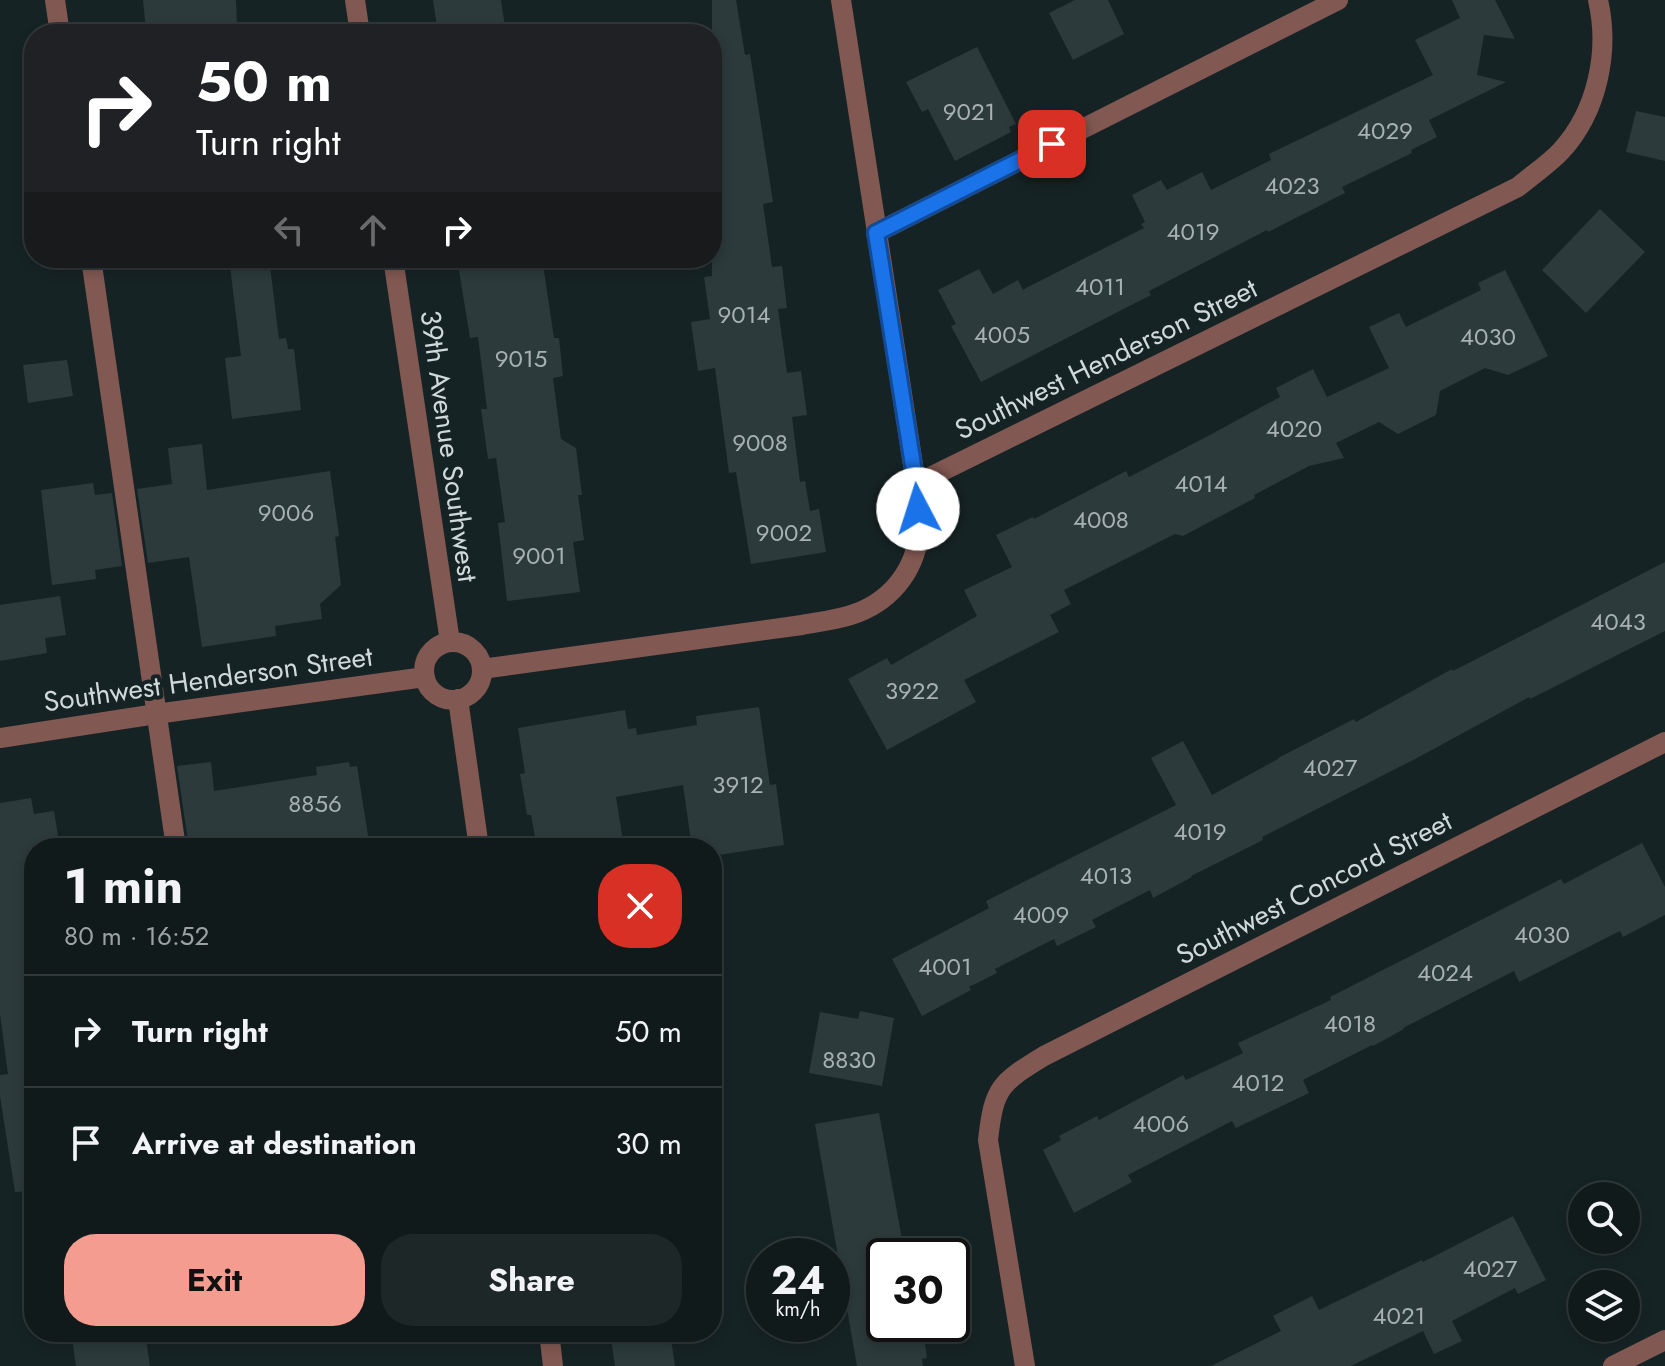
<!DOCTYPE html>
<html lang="en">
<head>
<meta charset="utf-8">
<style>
	body { margin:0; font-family:Jost,sans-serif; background:#1e2728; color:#f1f3f6; height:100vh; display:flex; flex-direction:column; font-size:30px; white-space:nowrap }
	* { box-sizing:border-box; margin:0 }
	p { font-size:26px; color:#9ca1a3 }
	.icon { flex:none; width:44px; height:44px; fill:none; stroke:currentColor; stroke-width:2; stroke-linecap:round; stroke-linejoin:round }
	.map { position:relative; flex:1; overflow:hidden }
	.side { position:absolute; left:24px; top:838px; width:698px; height:504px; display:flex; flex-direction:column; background:#101a1b; border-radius:32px; box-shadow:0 4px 12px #0003,0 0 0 2px #30383a }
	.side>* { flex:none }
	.guide { position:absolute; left:24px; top:24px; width:698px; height:244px; border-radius:32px; box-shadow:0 4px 12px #0003,0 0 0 2px #30383a; background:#202124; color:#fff; overflow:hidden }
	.buttons { position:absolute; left:1568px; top:1182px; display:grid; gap:16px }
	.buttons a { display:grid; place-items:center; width:72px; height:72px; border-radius:50%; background:#101a1b; box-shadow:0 4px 12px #0003,0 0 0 2px #30383a; font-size:40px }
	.speed { position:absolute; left:746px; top:1238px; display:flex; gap:16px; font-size:40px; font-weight:700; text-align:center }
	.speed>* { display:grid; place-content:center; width:104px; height:104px; border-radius:50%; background:#101a1b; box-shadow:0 4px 12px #0003,0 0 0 2px #30383a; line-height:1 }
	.speed small { font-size:20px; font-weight:400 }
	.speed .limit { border:4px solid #111; border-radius:12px; background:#fff; color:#111 }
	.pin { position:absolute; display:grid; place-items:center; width:68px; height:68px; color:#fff; margin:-34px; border-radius:16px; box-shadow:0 4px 12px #0006 }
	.me { position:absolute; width:88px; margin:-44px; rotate:355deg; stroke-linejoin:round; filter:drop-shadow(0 0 6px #0008) }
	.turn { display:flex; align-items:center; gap:28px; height:168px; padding:0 40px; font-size:36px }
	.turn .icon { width:104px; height:104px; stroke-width:2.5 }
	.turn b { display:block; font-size:56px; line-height:68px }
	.lanes { display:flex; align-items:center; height:76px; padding:0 40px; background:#0003; justify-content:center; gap:40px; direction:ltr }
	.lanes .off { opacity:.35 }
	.round { display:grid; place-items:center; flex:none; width:84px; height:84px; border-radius:32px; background:#1e2728 }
	.summary { display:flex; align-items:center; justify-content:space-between; height:136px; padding:0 40px }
	h1 { font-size:48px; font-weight:700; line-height:60px }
	.primary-button { display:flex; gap:16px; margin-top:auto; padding:16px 40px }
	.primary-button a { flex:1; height:92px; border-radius:32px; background:#f59c91; color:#111; font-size:32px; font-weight:700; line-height:92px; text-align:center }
	.primary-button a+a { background:#1e2728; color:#f1f3f6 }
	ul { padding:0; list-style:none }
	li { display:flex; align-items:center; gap:24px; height:112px; padding:0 40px; border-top:2px solid #30383a }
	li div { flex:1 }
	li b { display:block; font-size:30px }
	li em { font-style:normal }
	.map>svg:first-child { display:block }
	.building { fill:#2c3a3b }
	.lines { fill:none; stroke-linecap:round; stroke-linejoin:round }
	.minor { stroke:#825852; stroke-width:20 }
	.route-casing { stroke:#114b97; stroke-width:20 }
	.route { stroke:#1a73e8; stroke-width:14 }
	.labels { text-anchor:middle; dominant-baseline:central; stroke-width:8; stroke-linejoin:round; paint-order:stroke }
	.number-label { font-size:24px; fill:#a7b1b2 }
	.street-label { font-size:28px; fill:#d0d9d9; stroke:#162324 }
</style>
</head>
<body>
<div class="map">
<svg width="1665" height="1366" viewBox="0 0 1665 1366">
	<rect width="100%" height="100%" fill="#162324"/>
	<path class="building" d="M143 0H236L237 23 219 24 220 34H157V30L146 31Z
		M433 0H501L506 34H438Z
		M712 0H736L745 55 750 54 773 202 763 204 772 267 782 266 787 308 778 309 787 373 801 371 807 415 792 417 800 482 805 481 810 511 819 509 826 552 751 564 736 472 729 473 715 368 698 371 691 322 710 319 704 277 712 276Z
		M1075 0H1108L1124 34 1073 60 1049 13Z
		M1452 0H1495L1515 39 1484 35 1477 75 1506 82 1429 120 1437 137 1411 150 1412 153 1342 187 1345 193 1268 232 1267 230 1149 291 1151 295 981 382 951 326 956 324 938 290 979 269 993 294 1018 280 1023 290 1026 288 1144 228 1141 224 1145 222 1132 195 1161 180 1167 190 1202 172 1211 190 1271 160 1269 154 1433 75 1415 40 1460 18Z
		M977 47 1016 124 1009 127 1011 132 955 161 928 109 922 112 906 82Z
		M1636 111 1665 117V161L1626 152Z
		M1600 209 1645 252 1586 313 1542 270Z
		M229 258H269L279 339 286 338 288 349H294L301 410 232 419 225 358 241 356Z
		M457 258H542L554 338H559L563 376 553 378 561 439 576 448 582 495H578L584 540 573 542 580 592 507 601 498 523 505 522 496 458 488 459 481 409H487L478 337 470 338Z
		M1505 270 1548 356 1508 375 1485 368 1440 391 1436 415 1398 434 1379 422 1336 443 1344 458 1309 466 1254 495 1255 498 1183 536 1175 534 1064 590 1071 604 1050 615 1059 632 964 680 976 702 887 750 848 679 887 658 891 665 977 616 964 590 1012 567 996 535 1033 517 1034 519 1126 471 1129 477 1208 436 1280 397 1276 388 1313 369 1327 397 1389 368 1369 327 1399 313 1406 327 1481 290 1478 283Z
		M67 360 73 396 28 403 23 365Z
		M202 444 207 490 330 471 339 536 335 537 341 585 320 604 322 619 275 626 276 636 202 647 189 557 148 563 137 489 172 484 168 448Z
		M93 483 95 495 112 493 122 566 95 570 96 579 52 585 41 490Z
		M1665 562V631L1530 699 1529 697 1417 758 1262 837 1263 840 1191 876 1192 877 1153 898 1150 890 1092 920 1096 927 1057 946 1054 939 995 969 997 973 969 987 971 990 922 1016 892 959 989 908 986 901 1176 805 1151 758 1183 741 1212 795 1278 759V758L1354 719 1356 722 1452 669 1453 671Z
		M60 596 66 635 45 638 47 653 0 661V605Z
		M759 707 770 785 776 784 784 845 712 856V848H692L683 785 616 797 624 848H537L531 815H527L520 774 525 773 518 728 625 710 628 729 636 728 637 735 697 725 696 716Z
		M211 762 214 791 317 775 316 767 349 762 350 767 357 766 370 848H189L177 766Z
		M31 798 34 814 54 811 60 848H34V1191L15 1192 0 1096V1075L8 1074 0 1014V803Z
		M1642 843 1665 887V915L1623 937 1620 931 1519 982 1514 971 1403 1028 1404 1029 1373 1046 1372 1045 1303 1080 1309 1093 1236 1128 1232 1121 1128 1175 1132 1182 1074 1213 1043 1150 1061 1140 1059 1136 1097 1116 1099 1120 1183 1075 1186 1080 1243 1053 1238 1043 1331 1000 1330 997 1561 879 1564 884Z
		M860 1011 894 1018 882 1086 809 1073 820 1012 858 1019Z
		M879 1113 905 1256H884V1330L922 1324 927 1358 922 1359 923 1366H857L815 1124Z
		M1513 1216 1546 1280 1518 1294 1515 1288 1452 1321 1462 1341 1434 1354 1423 1331 1351 1366H1211L1281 1331 1273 1316 1312 1296 1319 1310 1422 1260 1423 1262Z
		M71 1332H145L150 1366H76Z
		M610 1332H670L675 1366H615Z"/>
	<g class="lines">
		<path class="minor" d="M55 0 60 34
			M355 0 360 34
			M841 0 916 484
			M876 233 1338 0
			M91 258 176 848
			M393 258 450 642
			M424 671a29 29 0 1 1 58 0a29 29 0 1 1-58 0Z
			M482 669 802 625C818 622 835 620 851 615 889 603 914 573 919 534 920 518 917 501 916 484L1518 187C1532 175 1549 164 1561 151 1597 112 1610 52 1598 0
			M458 699 479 848
			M0 738 156 714 425 677
			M549 1332 553 1366
			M1025 1366 988 1140C994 1087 1000 1083 1044 1056L1665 742
			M1613 1366 1665 1340"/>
	</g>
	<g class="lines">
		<defs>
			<path id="route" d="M918 509 916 484 876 233 1052 144"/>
		</defs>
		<use href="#route" class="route-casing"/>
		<use href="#route" class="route"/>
	</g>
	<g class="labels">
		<g class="number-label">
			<text x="969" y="111">9021</text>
			<text x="1385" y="130">4029</text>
			<text x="1292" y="185">4023</text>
			<text x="1193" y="231">4019</text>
			<text x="1100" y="286">4011</text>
			<text x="744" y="314">9014</text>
			<text x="1002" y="334">4005</text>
			<text x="1488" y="336">4030</text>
			<text x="521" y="358">9015</text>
			<text x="1294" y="428">4020</text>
			<text x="760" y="442">9008</text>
			<text x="1201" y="483">4014</text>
			<text x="286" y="512">9006</text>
			<text x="1101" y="519">4008</text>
			<text x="784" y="532">9002</text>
			<text x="539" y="555">9001</text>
			<text x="1618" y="621">4043</text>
			<text x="912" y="690">3922</text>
			<text x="1330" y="767">4027</text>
			<text x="738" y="784">3912</text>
			<text x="315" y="803">8856</text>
			<text x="1200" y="831">4019</text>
			<text x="1106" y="875">4013</text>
			<text x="1041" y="914">4009</text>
			<text x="1542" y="934">4030</text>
			<text x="945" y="966">4001</text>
			<text x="1445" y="972">4024</text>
			<text x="1350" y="1023">4018</text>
			<text x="849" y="1059">8830</text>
			<text x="1258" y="1082">4012</text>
			<text x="1161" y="1123">4006</text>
			<text x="1490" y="1268">4027</text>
			<text x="1399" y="1315">4021</text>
		</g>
		<g class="street-label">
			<text transform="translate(1106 359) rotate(-26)">Southwest Henderson Street</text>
			<text transform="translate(449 446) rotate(82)">39th Avenue Southwest</text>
			<text transform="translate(208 679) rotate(-8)">Southwest Henderson Street</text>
			<text transform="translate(1314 888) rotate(-27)">Southwest Concord Street</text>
		</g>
	</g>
</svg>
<div class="buttons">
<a><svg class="icon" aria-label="search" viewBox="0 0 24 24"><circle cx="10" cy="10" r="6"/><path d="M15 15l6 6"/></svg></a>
<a><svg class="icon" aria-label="layers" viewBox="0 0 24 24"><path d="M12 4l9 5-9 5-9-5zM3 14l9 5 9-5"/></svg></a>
</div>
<div class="speed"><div>24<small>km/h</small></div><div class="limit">30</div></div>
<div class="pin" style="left:1052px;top:144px;background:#d93025"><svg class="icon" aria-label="arrive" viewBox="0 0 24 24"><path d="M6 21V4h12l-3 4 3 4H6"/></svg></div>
<svg class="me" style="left:918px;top:509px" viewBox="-20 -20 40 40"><circle r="19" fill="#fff"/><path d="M0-13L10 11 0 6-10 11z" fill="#1a73e8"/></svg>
<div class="guide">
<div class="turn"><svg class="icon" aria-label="right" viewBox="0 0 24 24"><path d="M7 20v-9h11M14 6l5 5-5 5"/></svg><div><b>50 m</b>Turn right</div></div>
<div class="lanes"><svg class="icon off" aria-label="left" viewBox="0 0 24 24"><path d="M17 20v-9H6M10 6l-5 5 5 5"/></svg><svg class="icon off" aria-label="ahead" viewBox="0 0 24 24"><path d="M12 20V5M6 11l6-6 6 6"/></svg><svg class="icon" aria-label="right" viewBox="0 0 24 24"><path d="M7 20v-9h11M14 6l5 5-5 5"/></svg></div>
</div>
<section class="side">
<div class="summary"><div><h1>1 min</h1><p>80 m · 16:52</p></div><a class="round" style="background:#d93025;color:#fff"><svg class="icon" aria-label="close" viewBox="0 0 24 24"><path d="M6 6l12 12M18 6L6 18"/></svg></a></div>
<ul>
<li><svg class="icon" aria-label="right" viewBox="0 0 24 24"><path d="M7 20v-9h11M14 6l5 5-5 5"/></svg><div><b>Turn right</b></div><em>50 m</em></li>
<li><svg class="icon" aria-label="arrive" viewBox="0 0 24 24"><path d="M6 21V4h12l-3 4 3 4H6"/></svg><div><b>Arrive at destination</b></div><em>30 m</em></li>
</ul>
<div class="primary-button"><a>Exit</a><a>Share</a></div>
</section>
</div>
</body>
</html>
